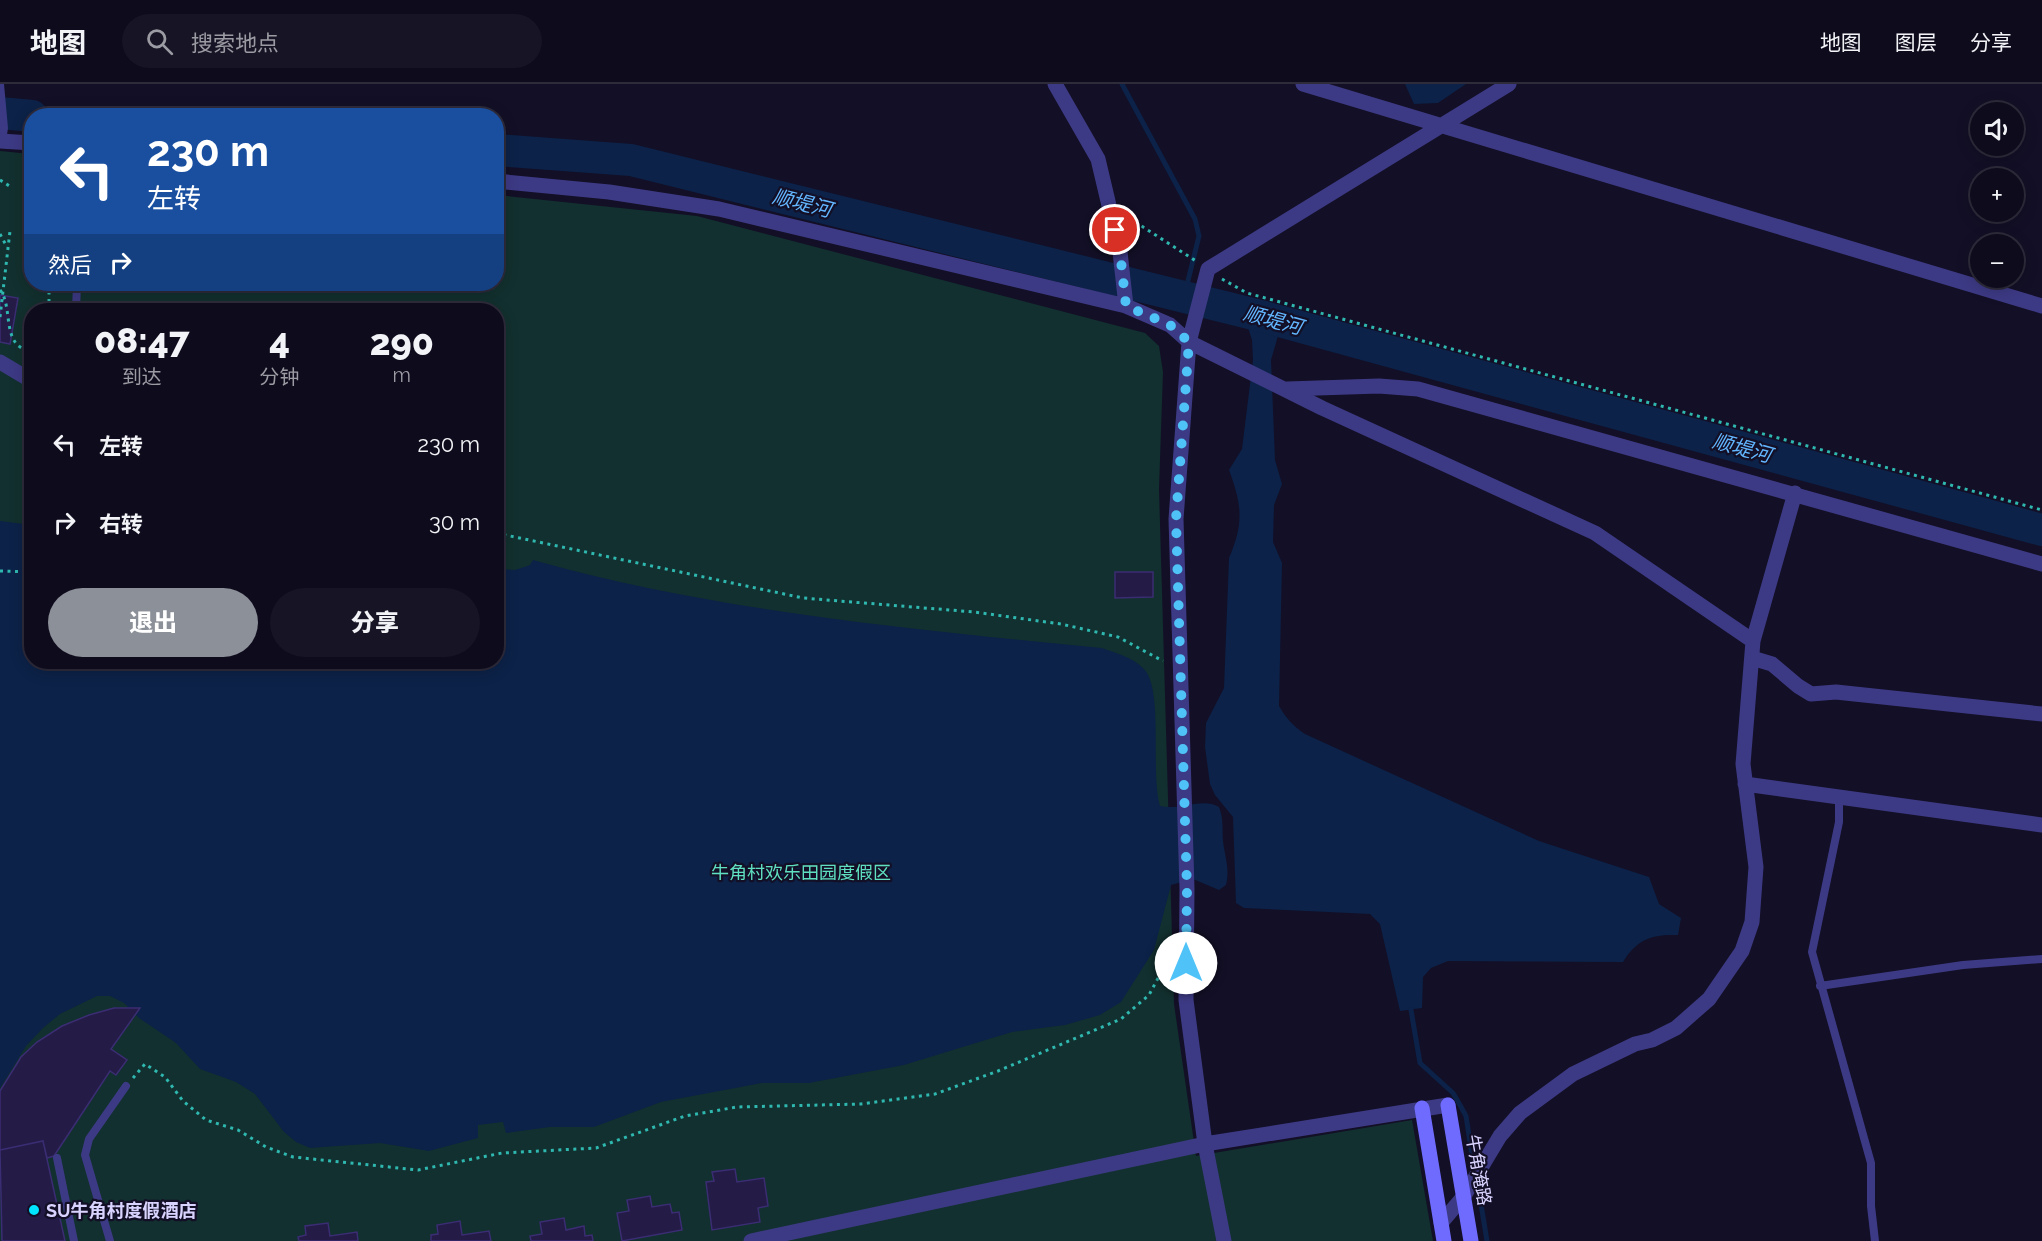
<!DOCTYPE html>
<html lang="zh">
<head>
<meta charset="utf-8">
<style>
	body { margin:0; font-family:Raleway,"Noto Sans SC",sans-serif; background:#171425; color:#f1f3f6; height:100vh; display:flex; flex-direction:column; font-size:22px; white-space:nowrap }
	* { box-sizing:border-box; margin:0 }
	p { font-size:20px; color:#9b9ba3 }
	.icon { flex:none; width:33px; height:33px; fill:none; stroke:currentColor; stroke-width:2; stroke-linecap:round; stroke-linejoin:round }
	.map { position:relative; flex:1; overflow:hidden }
	.drawer { position:absolute; left:24px; top:219px; width:480px; height:366px; display:flex; flex-direction:column; background:#0e0b1c; border-radius:24px; box-shadow:0 3px 15px #0003,0 0 0 2px #2e2b3b }
	.drawer>* { flex:none }
	.top-card { position:absolute; left:24px; top:24px; width:480px; height:183px; border-radius:24px; box-shadow:0 3px 15px #0003,0 0 0 2px #2e2b3b; background:#1a4fa0; color:#fff; overflow:hidden }
	.buttons { position:absolute; left:1970px; top:18px; display:grid; gap:12px }
	.buttons a { display:grid; place-items:center; width:54px; height:54px; border-radius:50%; background:#0e0b1c; box-shadow:0 3px 15px #0003,0 0 0 2px #2e2b3b; font-size:30px }
	.pin { position:absolute; display:grid; place-items:center; width:51px; height:51px; color:#fff; margin:-26px; border:3px solid #fff; border-radius:50%; box-shadow:0 2px 6px #0007 }
	.me { position:absolute; width:66px; margin:-33px; rotate:0deg; stroke-linejoin:round; filter:drop-shadow(0 0 4px #0008) }
	.turn { display:flex; align-items:center; gap:21px; height:126px; padding:0 24px; font-size:27px }
	.turn .icon { width:78px; height:78px; stroke-width:2.5 }
	.turn b { display:block; font-size:42px; line-height:51px }
	.then { display:flex; align-items:center; height:57px; padding:0 24px; background:#0003; gap:12px; font-size:22px }
	.eta { display:flex; justify-content:space-evenly; align-items:center; height:102px; text-align:center }
	.eta b { font-size:36px; font-weight:800; line-height:42px }
	.cta { display:flex; gap:12px; margin-top:auto; padding:12px 24px }
	.cta a { flex:1; height:69px; border-radius:36px; background:#8c9099; color:#fff; font-size:24px; font-weight:800; line-height:69px; text-align:center }
	.cta a+a { background:#171425; color:#f1f3f6 }
	ul { padding:0; list-style:none }
	li { display:flex; align-items:center; gap:18px; height:78px; padding:0 24px }
	li div { flex:1 }
	li b { display:block; font-size:22px }
	li em { font-style:normal }
	header { display:flex; align-items:center; gap:36px; box-sizing:border-box; height:84px; padding:0 30px; background:#0e0b1c; border-bottom:2px solid #2e2b3b }
	header strong { font-size:28px }
	nav { display:flex; gap:33px; margin-inline-start:auto; font-size:21px }
	.search { width:420px; height:54px; background:#171425; display:flex; align-items:center; gap:15px; box-sizing:border-box; padding:0 21px; border-radius:33px; color:#9b9ba3; font-size:22px }
	.map>svg:first-child { display:block }
	.green { fill:#12302f; fill-rule:evenodd }
	.water { fill:#0c2248 }
	.lines { fill:none; stroke-linecap:round; stroke-linejoin:round }
	.stream { stroke:#0c2248; stroke-width:5 }
	.river { stroke:#0c2248; stroke-width:32 }
	.building { fill:#241b47; stroke:#3b2d73; stroke-width:1.5 }
	.path { stroke:#2fb8b0; stroke-width:3; stroke-dasharray:3 4.5; stroke-linecap:butt }
	.lane { stroke:#3d3a85; stroke-width:8 }
	.street { stroke:#3d3a85; stroke-width:15 }
	.secondary { stroke:#6f6bff; stroke-width:15 }
	.route { stroke:#4fc3f7; stroke-width:10; stroke-dasharray:0 18 }
	.poi-dot { fill:#00e5ff; stroke:#130f26; stroke-width:2 }
	.labels { text-anchor:middle; dominant-baseline:central; stroke-width:4.5; stroke-linejoin:round; paint-order:stroke }
	.park-label { font-size:18px; fill:#5fe0c0; stroke:#130f26 }
	.street-label { font-size:18px; fill:#d9d4ff; stroke:#130f26 }
	.poi-label { font-size:18px; font-weight:bold; fill:#d9d4ff; stroke:#130f26; text-anchor:start }
	.water-label { font-size:20px; font-style:italic; fill:#62b6ff; stroke:#130f26 }
</style>
</head>
<body>
<header>
<strong>地图</strong>
<div class="search"><svg class="icon" aria-label="search" viewBox="0 0 24 24"><circle cx="10" cy="10" r="6"/><path d="M15 15l6 6"/></svg>搜索地点</div>
<nav><a>地图</a><a>图层</a><a>分享</a></nav>
</header>
<div class="map">
<svg width="2042" height="1157" viewBox="0 0 2042 1157">
	<rect width="100%" height="100%" fill="#130f26"/>
	<path class="green" d="M0 67 31 70 32 200H496L497 111 697 132 1145 249 1159 262 1163 288 1159 405 1174 920 1196 1072 1412 1036 1433 1157H0ZM32 226H496V578H32Z"/>
	<path class="water" d="M1405 0H1466L1438 19 1414 20Z
		M1243 228 1282 238 1271 276 1275 376 1282 400 1274 421 1273 458 1282 479 1279 622C1286 634 1293 642 1305 650L1539 757 1649 793 1659 820 1681 834 1678 851C1652 850 1637 855 1623 878L1448 877 1431 884 1423 893 1422 924 1400 927 1380 840 1370 830 1244 824 1236 819 1233 733 1215 711 1210 700 1205 663 1206 639 1224 604 1229 474C1244 439 1242 421 1229 386L1242 365 1253 276 1252 256Z
		M0 437 31 441 32 578H496L497 485 515 486 530 481 533 476C719 528 910 545 1102 564 1116 569 1134 574 1144 585 1164 606 1150 688 1160 722 1180 727 1202 713 1219 723 1224 736 1222 745 1223 757 1225 774 1230 784 1226 801L1219 806 1193 795 1171 801 1154 866 1121 918 1100 931 1065 941 1012 948 904 981 809 999H762L661 1018 594 1043H550L506 1049 503 1038 478 1041V1054L429 1067 380 1059 310 1064 296 1058 284 1048 255 1010 236 998 200 985 176 959 139 934 124 919 110 912H97L60 930 43 944 26 962 0 1004Z"/>
	<g class="lines">
		<path class="stream" d="M1122 0 1195 135 1199 152 1184 213
			M1411 926 1420 979 1453 1009 1460 1021 1466 1032 1472 1071
			M1480 1114 1487 1157"/>
		<path class="river" d="M0 29 32 32
			M496 66 631 76 1261 232 2042 446"/>
	</g>
	<path class="building" d="M0 211 18 214 10 260 0 258Z
		M1115 488H1153V513L1115 514Z
		M114 924H140L111 965 127 976 116 991 110 987 54 1072 47 1074 43 1057 0 1066V1007L21 973 37 958 62 942 89 931Z
		M43 1057 65 1157H2L0 1066Z
		M735 1085 737 1098 764 1094 768 1122 758 1124 760 1138 712 1146 706 1098 714 1097 712 1088Z
		M650 1112 652 1123 670 1120 672 1129 679 1128 682 1146 622 1157 617 1129 629 1127 627 1116Z
		M564 1134 566 1146 584 1142 585 1152 592 1151 593 1157H531L530 1152 542 1150 540 1138Z
		M460 1137 462 1151 489 1147 491 1157H431V1151L438 1150 437 1141Z
		M328 1139 330 1152 357 1148 358 1157H299L298 1153 306 1151 305 1142Z"/>
	<g class="lines">
		<path class="path" d="M0 96 11 103
			M1129 134 1196 177
			M0 150 7 163
			M1222 195 1247 209 2042 426
			M49 200V226
			M0 206C14 223 0 264 32 267
			M0 233 10 147
			M496 449 803 514 974 528 1061 540 1118 553 1163 577
			M0 487 32 488
			M133 994 145 980 165 993 183 1017 206 1036 238 1046 266 1063 293 1073 418 1086 502 1069 596 1064 685 1032 737 1023 861 1020 935 1010 998 987 1121 935 1149 911 1170 872"/>
		<path class="lane" d="M0 0 4 44 2 57
			M76 226 77 200
			M1839 712V738L1812 868 1871 1079V1122L1875 1157
			M1820 902 1963 881 2042 875
			M57 1074 74 1157
			M110 1157 85 1071 89 1055 126 1002"/>
		<path class="street" d="M1055 0 1098 75 1120 168 1126 222
			M1303 0 2042 222
			M0 57 32 59
			M496 97 609 108 719 125 1126 222 1170 241 1189 258 1322 324 1595 449 1753 557
			M0 278 32 297
			M1287 305 1379 302 1418 305 2042 480
			M1752 574 1772 580 1798 602 1811 610 1836 608 2042 630
			M1745 700 2042 741
			M1441 1139 1464 1112 1500 1052 1520 1029 1573 990 1635 960 1652 956 1676 944 1709 915 1742 867 1752 838 1756 783 1743 680 1753 557 1795 409
			M751 1157 1205 1060 1448 1021
			M1224 1157 1205 1060 1186 916 1187 805 1176 435 1189 258 1208 185 1509 0"/>
		<path class="secondary" d="M1448 1021 1471 1157
			M1422 1024 1444 1157"/>
	</g>
	<g class="lines">
		<path class="route" d="M1115 146 1120 168 1126 222 1170 241 1189 258 1176 435 1187 805 1186 879"/>
	</g>
	<circle class="poi-dot" cx="34" cy="1126" r="6"/>
	<g class="labels">
		<g class="park-label">
			<text x="801" y="788">牛角村欢乐田园度假区</text>
		</g>
		<g class="street-label">
			<text transform="translate(1479 1086) rotate(80)">牛角淹路</text>
		</g>
		<g class="poi-label">
			<text x="46" y="1126">SU牛角村度假酒店</text>
		</g>
		<g class="water-label">
			<text transform="translate(802 119) rotate(14)">顺堤河</text>
			<text transform="translate(1273 236) rotate(15)">顺堤河</text>
			<text transform="translate(1742 364) rotate(15)">顺堤河</text>
		</g>
	</g>
</svg>
<div class="buttons">
<a><svg class="icon" aria-label="sound" viewBox="0 0 24 24"><path d="M4 9h4l5-4v14l-5-4H4zM17 9q2 3 0 6"/></svg></a>
<a>+</a>
<a>−</a>
</div>
<div class="pin" style="left:1115px;top:146px;background:#d93025"><svg class="icon" aria-label="arrive" viewBox="0 0 24 24"><path d="M6 21V4h12l-3 4 3 4H6"/></svg></div>
<svg class="me" style="left:1186px;top:879px" viewBox="-20 -20 40 40"><circle r="19" fill="#fff"/><path d="M0-13L10 11 0 6-10 11z" fill="#4fc3f7"/></svg>
<div class="top-card">
<div class="turn"><svg class="icon" aria-label="left" viewBox="0 0 24 24"><path d="M17 20v-9H6M10 6l-5 5 5 5"/></svg><div><b>230 m</b>左转</div></div>
<div class="then">然后<svg class="icon" aria-label="right" viewBox="0 0 24 24"><path d="M7 20v-9h11M14 6l5 5-5 5"/></svg></div>
</div>
<section class="drawer">
<div class="eta">
<div><b>08:47</b><p>到达</p></div>
<div><b>4</b><p>分钟</p></div>
<div><b>290</b><p>m</p></div>
</div>
<ul>
<li><svg class="icon" aria-label="left" viewBox="0 0 24 24"><path d="M17 20v-9H6M10 6l-5 5 5 5"/></svg><div><b>左转</b></div><em>230 m</em></li>
<li><svg class="icon" aria-label="right" viewBox="0 0 24 24"><path d="M7 20v-9h11M14 6l5 5-5 5"/></svg><div><b>右转</b></div><em>30 m</em></li>
</ul>
<div class="cta"><a>退出</a><a>分享</a></div>
</section>
</div>
</body>
</html>
